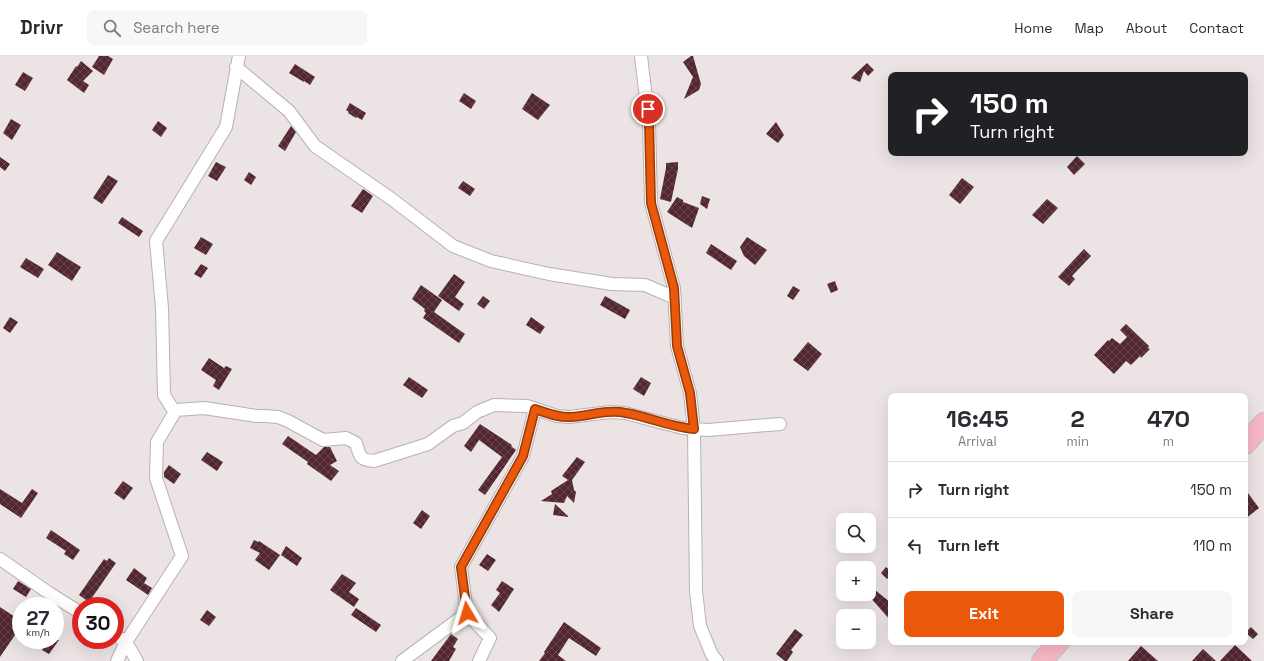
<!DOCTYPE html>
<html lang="en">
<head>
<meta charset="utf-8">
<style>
	body { margin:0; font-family:"Space Grotesk",sans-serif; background:#f7f7f7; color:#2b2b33; height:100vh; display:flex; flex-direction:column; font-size:15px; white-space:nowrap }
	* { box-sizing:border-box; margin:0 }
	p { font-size:13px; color:#7c7c81 }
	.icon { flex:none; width:22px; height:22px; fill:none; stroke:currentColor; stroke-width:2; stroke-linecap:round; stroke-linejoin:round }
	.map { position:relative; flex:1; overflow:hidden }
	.details { position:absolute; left:888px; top:337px; width:360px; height:252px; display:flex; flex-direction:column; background:#fff; border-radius:8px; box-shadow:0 4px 16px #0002 }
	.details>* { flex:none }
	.hud { position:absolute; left:888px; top:16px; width:360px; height:84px; border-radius:8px; box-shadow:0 4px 16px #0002; background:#202124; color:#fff; overflow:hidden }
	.tools { position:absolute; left:836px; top:457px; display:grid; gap:8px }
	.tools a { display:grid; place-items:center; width:40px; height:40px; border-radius:8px; background:#fff; box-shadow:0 4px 16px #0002; font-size:20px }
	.speed { position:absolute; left:12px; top:541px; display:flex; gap:8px; font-size:20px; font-weight:700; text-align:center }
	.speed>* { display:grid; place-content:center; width:52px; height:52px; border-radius:50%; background:#fff; box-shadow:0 4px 16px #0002; line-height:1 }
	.speed small { font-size:10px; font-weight:400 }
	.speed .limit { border:6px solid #d22; background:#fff; color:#111 }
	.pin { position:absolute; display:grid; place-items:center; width:34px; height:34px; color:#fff; margin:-17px; border:2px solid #fff; border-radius:50%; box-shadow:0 1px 4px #0007 }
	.me { position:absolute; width:44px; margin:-22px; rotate:353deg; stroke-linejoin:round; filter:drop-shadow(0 0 3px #0008) }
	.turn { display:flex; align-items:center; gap:14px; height:84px; padding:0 16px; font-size:18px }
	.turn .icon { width:52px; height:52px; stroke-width:2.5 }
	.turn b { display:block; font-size:28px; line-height:34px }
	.eta { display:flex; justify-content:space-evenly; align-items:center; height:68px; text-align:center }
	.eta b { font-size:24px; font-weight:700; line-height:28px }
	.cta { display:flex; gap:8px; margin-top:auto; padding:8px 16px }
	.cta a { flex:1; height:46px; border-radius:8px; background:#ea580c; color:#fff; font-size:16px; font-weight:700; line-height:46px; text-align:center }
	.cta a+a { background:#f7f7f7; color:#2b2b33 }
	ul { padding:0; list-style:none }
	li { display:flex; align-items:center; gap:12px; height:56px; padding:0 16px; border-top:1px solid #e1e1e2 }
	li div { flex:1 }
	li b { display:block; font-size:15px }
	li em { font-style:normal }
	header { display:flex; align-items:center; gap:24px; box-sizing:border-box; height:56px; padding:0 20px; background:#fff; border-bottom:1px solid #e1e1e2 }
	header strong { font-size:19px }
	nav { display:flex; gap:22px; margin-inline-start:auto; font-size:14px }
	.search { width:280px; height:36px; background:#f7f7f7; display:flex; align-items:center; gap:10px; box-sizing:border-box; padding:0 14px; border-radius:8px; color:#7c7c81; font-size:15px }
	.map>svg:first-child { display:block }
	.building { fill:url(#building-cross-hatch) }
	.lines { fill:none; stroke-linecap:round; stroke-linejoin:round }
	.minor-casing { stroke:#b9b1b3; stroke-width:14 }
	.trunk-casing { stroke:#c1c1c1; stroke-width:22 }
	.minor { stroke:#fff; stroke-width:12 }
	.trunk { stroke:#f7b8c6; stroke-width:20 }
	.route-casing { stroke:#983908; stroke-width:10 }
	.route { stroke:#ea580c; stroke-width:7 }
</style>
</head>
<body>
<header>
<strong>Drivr</strong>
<div class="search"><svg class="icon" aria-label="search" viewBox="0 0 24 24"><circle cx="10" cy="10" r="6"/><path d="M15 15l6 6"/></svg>Search here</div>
<nav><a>Home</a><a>Map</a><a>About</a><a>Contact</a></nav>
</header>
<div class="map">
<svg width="1264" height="605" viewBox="0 0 1264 605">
	<defs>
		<pattern id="building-cross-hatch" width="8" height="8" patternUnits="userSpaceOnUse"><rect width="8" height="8" fill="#522732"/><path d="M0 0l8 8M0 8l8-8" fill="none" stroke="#67454e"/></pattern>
	</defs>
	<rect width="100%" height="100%" fill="#ebe3e4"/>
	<path class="building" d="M99 0H108L113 3 104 19 92 11Z
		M691 0H693L701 28 699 34 684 43 693 21 683 6Z
		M81 5 93 15 83 25 89 29 84 37 67 24 76 10 77 11Z
		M867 7 874 14 868 20 864 15 860 26 851 22Z
		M295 8 315 21 310 29 304 25V26L289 17Z
		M23 16 33 22 25 35 15 29Z
		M464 37 476 45 471 53 459 45Z
		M532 37 550 49 538 64 522 53Z
		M350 47 366 57 362 64 357 61 356 62 348 57 349 56 346 54Z
		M11 63 21 69 12 84 3 77Z
		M158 65 167 72 161 81 152 74Z
		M776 66 784 79 778 87 766 78Z
		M291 70 296 76 285 95 278 90Z
		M1077 100 1085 108 1074 119 1067 111Z
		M0 101 10 108 5 115 0 111Z
		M216 106 226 111 217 125 208 120Z
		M678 106V113L671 146 660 143 666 112V107Z
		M249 116 256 121 251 129 244 124Z
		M108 119 118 125 102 148 93 142Z
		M962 122 974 131 960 148 949 139Z
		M463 125 475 133 470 140 458 132Z
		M363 133 373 140 362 157 351 150Z
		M702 140 710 143 707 153 700 148Z
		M677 141 683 144V146L699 152 692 172 667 156Z
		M1047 143 1058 152 1043 168 1032 159Z
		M122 161 143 175 139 181 118 167Z
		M201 181 213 188 206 199 194 192Z
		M747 181 767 194 755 209 744 200 740 191Z
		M711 188 737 205 731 214 706 197Z
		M1084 193 1091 200 1072 220 1075 223 1069 230 1058 221Z
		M57 196 81 211 72 225 48 209Z
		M26 202 44 213 38 222 20 211Z
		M201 208 208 212 201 222 194 218Z
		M454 218 465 226 455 241 464 248 459 255 438 240Z
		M835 225 838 234 831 237 827 228Z
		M421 229 442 244 434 256 465 278 459 287 423 262 426 257 424 255 425 253 412 243Z
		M793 230 800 234 793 244 787 240Z
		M483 240 490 245 484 253 477 248Z
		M605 240 630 254 625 263 600 249Z
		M10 261 18 266 10 277 3 272Z
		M531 261 545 271 540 278 526 269Z
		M1126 268 1149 290 1148 292 1150 293 1141 302 1140 300 1131 309 1126 305 1114 318 1094 299 1108 284 1109 285 1112 282 1120 288 1127 281 1120 274Z
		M808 286 822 298 808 315 793 304Z
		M209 302 224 312 226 310 232 313 219 334 213 330 216 324 201 314Z
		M409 321 428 334 422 342 403 329Z
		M641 321 651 327 644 340 633 333Z
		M480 368 512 389 511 390 516 394 485 439 478 434 502 401 479 384 471 396 464 390Z
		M288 380 316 399 324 391H330L337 405 330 409 339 415 331 425 307 408 308 406 282 388Z
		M207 396 223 406 217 415 201 404Z
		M577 401 585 406 572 424 574 434 576 436 574 447 567 440 564 447 541 445 552 438 551 435 568 424 562 420Z
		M169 409 181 418 174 428 164 421V416Z
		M123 425 133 432 124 444 114 437Z
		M0 433 22 447 32 433 38 437 21 462 0 448Z
		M1245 433 1259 452 1245 463Z
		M555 448 569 461 553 459Z
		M422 454 430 460 421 473 413 467Z
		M51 474 80 494 73 504 64 498 66 495 46 482Z
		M254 484 258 486 259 485 280 499 269 514 255 504 260 497 250 492Z
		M286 490 302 502 297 510 281 499Z
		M487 498 496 504 488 515 479 509Z
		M109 502 116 507 89 546 79 539 104 503 107 505Z
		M886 511 891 515V519L887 523 881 517Z
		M134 512 147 522 144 527 152 532 148 539 126 524Z
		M342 518 356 527 349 536 359 543 354 551 330 534Z
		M18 525 31 533 26 541 13 533Z
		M502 525 514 533 499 556 491 549 500 537 496 534Z
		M869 529 891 547V565L869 540Z
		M0 551 21 565V579L17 576 0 601Z
		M356 552 381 569 376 576 351 559Z
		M207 554 216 561 209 570 200 564Z
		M564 566 601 592 596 600 569 582 558 599 566 605H539L545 597 544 596Z
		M1251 571 1258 578 1253 583 1247 578V575Z
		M795 573 803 579 791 594 793 596 787 605H785L776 598Z
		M451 578 458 583 453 591 456 593 449 605H431Z
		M49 584H59L49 598 42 594Z
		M1235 589 1252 605H1220Z
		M1141 590 1150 598 1158 605H1128Z
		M1203 593 1216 605H1192Z"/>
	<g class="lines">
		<defs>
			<path id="minor" d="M641 0 649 67 651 147 674 232 677 290 690 337 694 373 696 535 700 570 712 599 717 605
				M236 11 289 55 315 90 393 144 453 190 491 205 549 218 612 228 645 229 675 242
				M172 352 164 339 162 252 156 185 226 71 239 0
				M0 503 49 537 81 557
				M115 579 126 586 182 500 156 422 157 386 176 354 204 352 257 360H264L278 361 288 365 323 384 346 382 356 387C360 400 359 404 374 405L428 388 453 370 463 367 477 356 494 349 527 350 557 360 569 361 610 356 625 357 667 368 683 372 694 373 708 374 780 368
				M126 586 137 605
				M117 605 126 586
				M402 605 467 557
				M479 605 490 582 467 557 461 511 523 400 535 353"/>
			<path id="trunk" d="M1245 388 1264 367
				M1042 605 1059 586"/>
		</defs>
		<use href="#minor" class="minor-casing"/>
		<use href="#trunk" class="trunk-casing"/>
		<use href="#minor" class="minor"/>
		<use href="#trunk" class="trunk"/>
	</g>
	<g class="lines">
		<defs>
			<path id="route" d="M467 557 461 511 523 400 535 353C547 357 559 362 571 361 589 360 607 353 626 357 649 361 670 371 694 373L690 337 677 290 674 232 651 147 649 66 648 53"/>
		</defs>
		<use href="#route" class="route-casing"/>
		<use href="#route" class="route"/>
	</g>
</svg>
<div class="tools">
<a><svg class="icon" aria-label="search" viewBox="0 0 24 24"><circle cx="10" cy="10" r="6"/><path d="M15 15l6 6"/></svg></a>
<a>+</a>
<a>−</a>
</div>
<div class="speed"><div>27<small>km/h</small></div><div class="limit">30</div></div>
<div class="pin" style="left:648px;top:53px;background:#d93025"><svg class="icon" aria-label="arrive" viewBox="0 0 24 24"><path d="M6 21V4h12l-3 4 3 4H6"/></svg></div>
<svg class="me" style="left:467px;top:557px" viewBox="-20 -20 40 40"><path d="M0-17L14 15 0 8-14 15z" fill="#ea580c" stroke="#fff" stroke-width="4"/></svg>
<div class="hud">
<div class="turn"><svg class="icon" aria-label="right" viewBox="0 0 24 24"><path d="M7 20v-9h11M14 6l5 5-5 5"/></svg><div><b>150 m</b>Turn right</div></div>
</div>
<section class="details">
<div class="eta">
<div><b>16:45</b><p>Arrival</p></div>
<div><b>2</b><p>min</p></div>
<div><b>470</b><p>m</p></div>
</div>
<ul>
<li><svg class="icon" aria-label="right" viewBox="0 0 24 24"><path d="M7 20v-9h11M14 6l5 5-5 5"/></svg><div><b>Turn right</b></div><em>150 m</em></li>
<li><svg class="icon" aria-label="left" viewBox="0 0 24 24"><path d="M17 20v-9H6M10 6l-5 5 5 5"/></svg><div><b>Turn left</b></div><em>110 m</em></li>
</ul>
<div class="cta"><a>Exit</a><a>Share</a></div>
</section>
</div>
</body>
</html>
